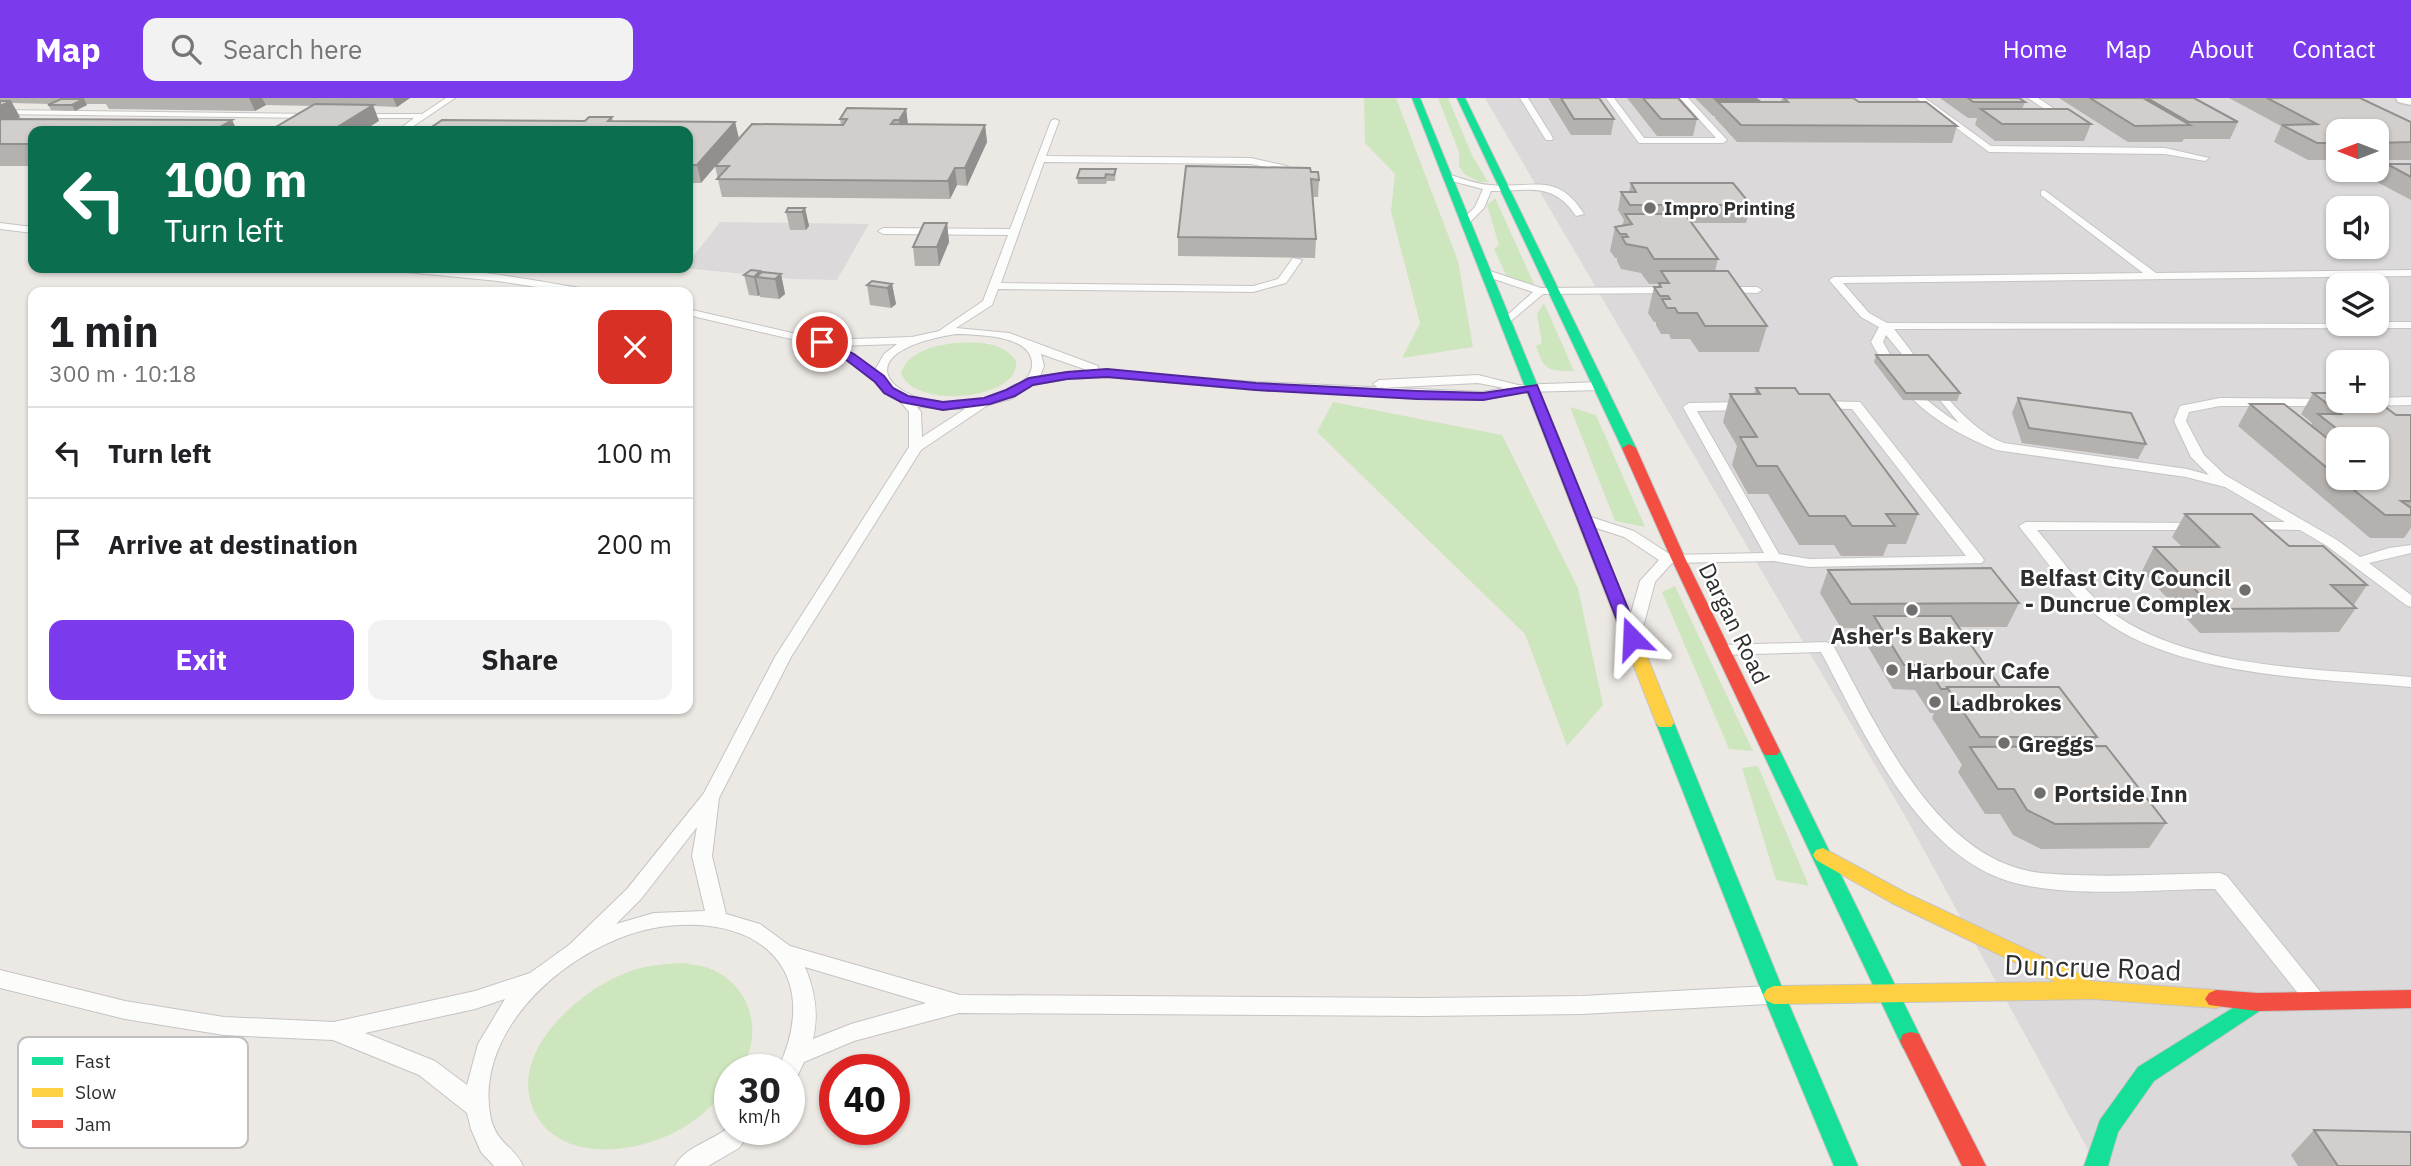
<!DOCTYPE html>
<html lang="en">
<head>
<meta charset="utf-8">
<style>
	body { margin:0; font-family:"IBM Plex Sans",sans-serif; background:#f2f2f2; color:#202124; height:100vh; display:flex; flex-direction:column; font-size:26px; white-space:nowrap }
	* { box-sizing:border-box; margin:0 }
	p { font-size:23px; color:#757577 }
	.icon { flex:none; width:38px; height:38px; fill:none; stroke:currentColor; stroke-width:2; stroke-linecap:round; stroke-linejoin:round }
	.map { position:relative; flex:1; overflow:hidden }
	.details { position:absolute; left:28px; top:189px; width:665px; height:427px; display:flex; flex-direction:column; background:#fff; border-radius:14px; box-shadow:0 2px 5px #0004 }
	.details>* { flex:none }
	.guide { position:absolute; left:28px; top:28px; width:665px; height:147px; border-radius:14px; box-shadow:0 2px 5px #0004; background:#0b6e4f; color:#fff; overflow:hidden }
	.needle { width:46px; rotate:270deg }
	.fabs { position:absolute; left:2326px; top:21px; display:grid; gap:14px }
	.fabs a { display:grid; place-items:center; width:63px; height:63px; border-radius:14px; background:#fff; box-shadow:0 2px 5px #0004; font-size:35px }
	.speed { position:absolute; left:714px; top:956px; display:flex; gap:14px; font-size:35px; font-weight:700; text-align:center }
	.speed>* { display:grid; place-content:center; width:91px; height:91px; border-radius:50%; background:#fff; box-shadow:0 2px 5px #0004; line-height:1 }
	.speed small { font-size:18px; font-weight:400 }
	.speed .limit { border:10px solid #d22; background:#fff; color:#111 }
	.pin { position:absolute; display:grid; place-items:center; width:60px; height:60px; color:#fff; margin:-30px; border:4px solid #fff; border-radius:50%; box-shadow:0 2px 7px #0007 }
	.me { position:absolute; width:77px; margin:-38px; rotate:339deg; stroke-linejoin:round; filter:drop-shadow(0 0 5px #0008) }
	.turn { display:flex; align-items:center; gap:24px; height:147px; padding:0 21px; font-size:32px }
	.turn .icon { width:91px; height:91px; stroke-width:2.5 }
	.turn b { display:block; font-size:49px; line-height:60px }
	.round { display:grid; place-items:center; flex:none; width:74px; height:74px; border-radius:14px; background:#f2f2f2 }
	.head { display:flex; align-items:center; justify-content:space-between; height:119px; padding:0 21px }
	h1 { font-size:42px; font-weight:800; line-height:52px }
	.button { display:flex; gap:14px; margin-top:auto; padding:14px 21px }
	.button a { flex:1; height:80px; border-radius:14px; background:#7c3aed; color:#fff; font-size:28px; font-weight:800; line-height:80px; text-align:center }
	.button a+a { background:#f2f2f2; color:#202124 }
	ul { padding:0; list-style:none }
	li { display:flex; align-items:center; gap:21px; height:91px; padding:0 21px; border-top:2px solid #e0e0e0 }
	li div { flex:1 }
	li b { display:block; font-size:26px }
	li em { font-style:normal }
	header { display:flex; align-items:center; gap:42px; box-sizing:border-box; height:98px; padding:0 35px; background:#7c3aed; color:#fff }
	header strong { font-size:33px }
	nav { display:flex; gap:38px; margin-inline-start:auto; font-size:24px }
	.search { width:490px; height:63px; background:#f2f2f2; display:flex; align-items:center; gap:18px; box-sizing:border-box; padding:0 24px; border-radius:14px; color:#757577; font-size:26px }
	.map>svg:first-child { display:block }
	.industrial { fill:#dcd9db; fill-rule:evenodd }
	.green { fill:#cee6be }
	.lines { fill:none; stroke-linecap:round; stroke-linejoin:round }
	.lane-casing { stroke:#c5c4c5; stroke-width:2 }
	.street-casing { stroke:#c5c4c5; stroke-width:3 }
	.fast-casing { stroke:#c5c4c5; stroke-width:2 }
	.slow-casing { stroke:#c5c4c5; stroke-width:2 }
	.jam-casing { stroke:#c5c4c5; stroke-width:2 }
	.lane { fill:#fcfcfb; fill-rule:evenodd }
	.street { fill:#fcfcfb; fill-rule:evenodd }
	.fast { fill:#16e098; fill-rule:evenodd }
	.slow { fill:#ffcf43; fill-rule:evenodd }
	.jam { fill:#f24e42; fill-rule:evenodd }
	.wall { fill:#b4b1af; fill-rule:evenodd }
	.shaded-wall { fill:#92908e }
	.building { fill:#d1cecb; stroke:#92908e; stroke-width:2 }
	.route { fill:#7c3aed; stroke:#51269a; stroke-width:2 }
	.poi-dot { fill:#706f6e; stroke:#fff; stroke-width:2.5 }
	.labels { text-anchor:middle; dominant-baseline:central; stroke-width:5; stroke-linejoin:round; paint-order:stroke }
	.far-poi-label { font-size:19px; font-weight:bold; fill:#2e2e2e; stroke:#fff; text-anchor:start }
	.poi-label { font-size:23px; font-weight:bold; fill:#2e2e2e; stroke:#fff; text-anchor:start }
	.street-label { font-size:23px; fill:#2e2e2e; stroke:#fff }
	.near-street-label { font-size:28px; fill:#2e2e2e; stroke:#fff }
	.key { fill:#fff; stroke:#c0c0c0; stroke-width:2 }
	.key-label { font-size:19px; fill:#2e2e2e }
</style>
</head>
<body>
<header>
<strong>Map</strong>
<div class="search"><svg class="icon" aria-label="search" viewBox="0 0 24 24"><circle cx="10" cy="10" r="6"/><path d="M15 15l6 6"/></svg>Search here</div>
<nav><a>Home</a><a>Map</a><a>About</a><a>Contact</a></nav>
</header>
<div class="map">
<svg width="2411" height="1068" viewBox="0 0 2411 1068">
	<rect width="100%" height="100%" fill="#ece8e4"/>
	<path class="industrial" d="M1485 0H2411V1068H2097L1909 725ZM2338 33H2376V72H2338ZM2338 110H2376V149H2338ZM2338 187H2376V226H2338ZM2338 264H2376V303H2338ZM2338 341H2376V380H2338Z
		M720 124 869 126 837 182 794 181 684 170H688V165Z"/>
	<path class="green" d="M1364 0H1396L1458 163 1473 249 1402 260 1420 225 1391 113 1395 76 1365 45Z
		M1438 0H1448L1472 57 1488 84H1479L1464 76 1459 68V54Z
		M1495 100 1534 186H1526L1506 177 1494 151 1499 147 1487 107Z
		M1544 205 1574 273C1549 273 1544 273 1536 248L1542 245 1537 216Z
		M955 245C976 244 1003 243 1016 263 1022 301 915 313 901 275 908 253 934 248 955 245Z
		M1333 304 1502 337 1578 490 1603 607 1567 648 1525 536 1317 334Z
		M1570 309 1596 317 1645 429 1615 423Z
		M1675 488 1753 653 1729 651 1662 494Z
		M1758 668 1809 788 1776 782 1742 670Z
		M684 865C692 867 703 867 711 871 751 888 764 934 741 971H730V989C716 1004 703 1017 686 1028 645 1054 565 1068 536 1017 504 958 577 893 626 875 644 867 664 866 684 865Z"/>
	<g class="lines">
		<defs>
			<path id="lane" d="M446 0H455L406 33H397L414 20H356L352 18 356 16H422Z
				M1520 0H1528L1553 40 1552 42H1546Z
				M1606 0H1614L1644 40H1716L1680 0H1688L1727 42 1723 45H1639Z
				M1916 0H1925L1991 48 2165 50 2209 60 2205 63 2165 56 1989 54Z
				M2028 0H2038L2070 21 2063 23Z
				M0 12 316 16 320 18 316 20 0 16Z
				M1055 21 1059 23 1046 58 1251 60 1287 68 1297 80 1289 82 1281 72 1251 66 1044 64 1001 185 1253 188 1278 181 1293 160 1302 162 1286 185 1253 194 998 191 992 207 956 230 1009 235 1098 268 1099 272 1256 284 1483 294 1504 290 1478 285 1379 290 1373 286 1379 282 1478 277 1518 287 1601 284 1607 288 1601 292 1522 294 1483 302 1256 292 1107 279 1067 281 1033 287 1011 301 988 307 921 352 791 559 719 700 712 758 726 816 760 826 790 848 960 897 1424 900 1582 898 1768 888 1775 891 1779 897 1775 903 1768 906 1582 916 1424 918 959 915 854 943 804 964 797 979 789 982V971H778C826 869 754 812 654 830 574 845 475 927 490 1016 495 1046 513 1046 523 1068H494L481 1054 471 1031 467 1015 419 977 333 942 224 937 125 921 0 890V872L125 903 224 919 334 924 475 893 530 875 569 847 627 791 704 695 775 559 909 349V314L900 303 845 260 821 248 688 217V211L822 242 912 239 939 233 983 203 1008 137 883 136 878 133 883 130 1010 131 1051 23ZM956 236C977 237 1034 236 1032 268 1031 281 1017 288 1007 293 924 334 813 259 956 236ZM897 246 884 256 875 272 838 248ZM1041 256 1087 272 1040 278 1044 268ZM917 309 965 311 922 339 921 314ZM697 729 692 758 705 813 654 815 616 826 641 801ZM805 869 926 905 851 926 813 941C819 916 815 893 805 869ZM505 901 478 946 467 987 435 963 365 935 475 911Z
				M1447 76C1461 80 1476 86 1490 87 1533 91 1557 73 1584 116L1576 118C1553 83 1529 93 1491 93L1484 110 1468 126H1462L1460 124 1475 109 1483 91 1444 81V77Z
				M2044 92 2156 175 2411 172V178L1843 185 1869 215 1887 225 2376 226V224H2411V230L1894 231C1923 267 1961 329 2004 345L2187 371 2209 377 2191 359 2174 323 2180 308 2220 300 2331 301 2333 304 2327 308H2220L2189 314 2186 323 2204 357 2225 377 2337 442 2360 459 2389 450 2411 447V455L2369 465 2411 497V509L2406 507 2327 448 2300 432 2240 431 2238 428 2245 424H2285L2225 389 2186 379 1996 352C1937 328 1902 301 1871 244L1879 229 1861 219 1829 182 1834 179 2143 175 2041 97V93ZM1886 237 1959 325C1925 305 1902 279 1883 244Z
				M0 125 33 129V135L0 131Z
				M392 170C457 167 523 181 587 191L592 194H568L498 183 397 173Z
				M1482 173H1490L1541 190 1674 189 1679 192 1674 195 1543 196 1506 227 1500 224 1502 222 1533 194 1482 177Z
				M1721 189H1757L1762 192 1757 195 1717 194V190Z
				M2411 299V307L2357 308 2351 304 2376 303V300Z
				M1815 303 1860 304 1982 459 1984 462 1982 465 1809 469 1774 463 1672 465 1655 484 1642 533 1640 536H1628L1626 533 1640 483 1659 462 1624 439 1581 425 1579 422 1581 419H1591L1634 433 1671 457 1764 455 1683 309 1689 305 1747 304 1753 308 1747 312 1697 313 1779 456 1809 461 1966 458 1852 311 1811 310 1809 307Z
				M2026 424 2203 425 2205 428 2198 432H2037C2058 456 2076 484 2100 505 2177 572 2314 570 2411 579V589C2313 580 2167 579 2090 512 2063 490 2043 457 2021 431L2019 428Z
				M1826 544 1834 549C1876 625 1928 743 2017 770 2035 776 2057 776 2076 777 2124 779 2172 776 2220 775L2227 778 2319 892 2323 898 2319 904 2312 907 2305 904 2215 791C2151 791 2082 800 2019 786 1919 763 1865 636 1821 554L1723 557 1715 552 1723 547Z
				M730 1028V1031H753L739 1050 708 1068H675C684 1049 715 1042 730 1028Z"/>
			<path id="street" d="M2396 0H2411V7L2398 4Z"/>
			<path id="fast" d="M1412 0H1420L1565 355 1563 358 1558 359 1551 355Z
				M1457 0H1465L1636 350 1634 353 1629 354 1622 350Z
				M1665 619 1671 621 1674 625 1785 897 1858 1068H1834L1763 897 1656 625 1659 621Z
				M1771 647 1777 649 1780 653 1919 936 1922 943 1919 950 1911 952 1903 950 1762 653 1765 649Z
				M2257 895 2264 898 2268 904 2264 910 2154 983 2118 1034 2108 1068H2084L2100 1022 2138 969Z"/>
			<path id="slow" d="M1558 351 1565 355 1674 625 1671 629H1659L1656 625 1551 355Z
				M1823 750 1906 795 2088 880 2090 883 2216 892 2223 895 2227 901 2223 907 2216 910 2093 901 1774 906 1767 903 1763 897 1767 891 1774 888 2056 884 1892 805 1816 762 1813 757 1816 752Z"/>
			<path id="jam" d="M1629 346 1636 350 1685 460 1780 653 1777 657H1765L1762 653 1671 460 1622 350Z
				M2216 892 2257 895 2411 892V910L2257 913 2209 907 2205 901 2209 895Z
				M1911 934 1919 936 1986 1068H1962L1900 943 1903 936Z"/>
		</defs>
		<use href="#lane" class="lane-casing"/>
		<use href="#street" class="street-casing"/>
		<use href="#fast" class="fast-casing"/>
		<use href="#slow" class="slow-casing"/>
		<use href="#jam" class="jam-casing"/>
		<use href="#lane" class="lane"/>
		<use href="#street" class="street"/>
		<use href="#fast" class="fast"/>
		<use href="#slow" class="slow"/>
		<use href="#jam" class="jam"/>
	</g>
	<path class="wall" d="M0 0H410L397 9 373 8 379 23 313 8 266 7 255 13 109 11 106 6H87V7L75 13 51 12 48 7 51 6 12 5 20 19 17 21 232 22 237 33H33V68H0Z
		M1548 0H1599L1614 21 1611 37H1571Z
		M1627 0H1678L1697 21 1693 38H1657Z
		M1695 0H1755L1758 2 1757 4H1781L1782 0H1853L1859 4 1957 28 1952 45 1737 44 1715 20V18H1713Z
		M1940 0H2019L2025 4 2022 11 2091 26 2084 43H1995L1975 27 1977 20H1968Z
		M2059 0H2194L2238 24 2230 41H2184L2182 44H2128Z
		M2229 0H2360L2411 24V62H2376V33H2338V62H2308L2274 44 2281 28Z
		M847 10 906 11 908 27H985L987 44 967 88 957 87 950 101 722 99 715 68 701 85H689L688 86V33H426L442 22 585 23 589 19H612L613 23 735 24 739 41 752 26 841 27 840 21Z
		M2387 66H2411V102L2377 84Z
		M1116 71 1115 83H1107L1106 86H1078L1077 80Z
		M1311 74 1319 82 1318 99H1313L1316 141 1315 160 1178 158V139Z
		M1631 85 1751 107 1746 125H1691L1718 161 1715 173 1767 228 1759 254H1699L1690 241H1671L1669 236H1661L1656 227V224H1654L1648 215 1654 189H1658V186H1649L1641 175 1621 171 1617 163V160H1615L1610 153 1615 129 1622 128 1624 122 1618 112 1621 94H1629Z
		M805 110 809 128 806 132H790L786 114Z
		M947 125 949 144 939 168H915L913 149Z
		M760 173 761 175 781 176 785 196 779 201 760 199V197L758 198 749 197 744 177Z
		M892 186 896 206 891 210 870 207 867 187Z
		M1876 257 1960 295 1957 303 1903 302 1874 264Z
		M1756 290 1799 296 1918 416 1906 446H1888L1883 458H1841L1834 447H1799L1768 396H1748L1732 367 1737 348 1723 324 1730 296H1754Z
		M2313 295 2396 317H2411V430L2404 440H2370L2238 328 2250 306 2311 328 2312 325 2301 316ZM2338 341H2376V380H2338Z
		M2018 300 2146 346 2138 361 2022 345 2012 315Z
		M2185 416 2289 448 2367 487 2353 508 2356 510 2339 534 2200 535 2142 473 2154 449H2182L2172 439Z
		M1828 472 2019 505 2007 529H1959L2000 589 2097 639 2092 648 2166 725 2149 750 2041 751 2013 737 2000 716H1985L1958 674 1962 667 1932 620 1934 615H1930L1915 592 1893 591 1864 542 1869 530H1841L1820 495Z
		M2314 1032 2411 1068H2298L2291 1057Z"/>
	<path class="shaded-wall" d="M249 0H262L266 7 255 13Z
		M393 0H410L397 9Z
		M84 1 87 7 75 13 72 7Z
		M11 3 20 19 0 29V8Z
		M373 7 379 23 363 33H331Z
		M906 11 908 27 901 39 899 22Z
		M232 22 237 33H213Z
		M735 24 739 41 701 85 697 67Z
		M985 27 987 44 967 88 965 70Z
		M955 70 957 87 950 101 948 83Z
		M805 110 809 128 806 132 802 114Z
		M947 125 949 144 939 168 937 149Z
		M760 173 762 180 756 179 760 197 758 198 754 179Z
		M781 176 785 196 779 201 775 181Z
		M892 186 896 206 891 210 887 190Z"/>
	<path class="building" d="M1561 0H1599L1614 21H1574Z
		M1643 0H1678L1697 21H1661Z
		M1714 0H1755L1758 2H1716Z
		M1784 0H1853L1859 4H1926L1957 28 1741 27 1718 4H1788Z
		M1968 0H2019L2025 4H1973Z
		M2090 0H2143L2190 27 2135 28Z
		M2147 0H2194L2238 24H2189Z
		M2267 0H2360L2411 24V44L2376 45V33H2338V45H2317L2282 27 2317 26Z
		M61 1H84L72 7H48Z
		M0 3H11L0 8Z
		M315 6 373 7 331 33H269Z
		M847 10 906 11 899 22H894L891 26 985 27 965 70H955L948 83 717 81 729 68H715L752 26 843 27 847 21H840Z
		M1981 11H2068L2091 26H2002Z
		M589 19H612L608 23 735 24 697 67H688V33H426L442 22 585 23Z
		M2 21 232 22 213 33H33V46H0V22Z
		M2387 66H2411V79Z
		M1186 68 1310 70 1311 74H1318L1319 82 1311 81 1316 141 1178 139Z
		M1080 71H1116L1114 77 1106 76 1105 80H1077Z
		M1631 85H1733L1751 107H1630L1621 94H1636Z
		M788 110H805L802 114H786Z
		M1625 116H1685L1718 161H1654L1647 150 1626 146 1622 139H1628L1626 136H1620L1615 129 1632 126Z
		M924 125H947L937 149H913Z
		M751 172 760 173 754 179 744 177Z
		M1661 173H1728L1767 228H1705L1697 215H1678L1675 210H1667L1662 201H1670L1668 198H1660L1654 189H1661L1659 185H1669Z
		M762 174 781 176 775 181 756 179Z
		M872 183 892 186 887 190 867 187Z
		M1876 257H1928L1960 295H1906Z
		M1756 290H1795L1799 296H1829L1918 416H1886L1895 428H1852L1845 418H1809L1777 368H1757L1740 339H1757L1730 296H1760Z
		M2313 295H2338V303L2376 302 2396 317H2411V403H2401L2411 410V417H2385L2339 380H2376V341H2350L2318 316H2341Z
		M2018 300 2131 315 2146 346 2029 330Z
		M2250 306H2284L2338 349V379Z
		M2185 416H2252L2289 448H2323L2367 487H2331L2356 510 2214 511 2154 449H2219Z
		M1991 470 2019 505 1851 506 1828 472Z
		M1874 518H1951L2000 589H1947L1946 591H1941L1926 567H1904Z
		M1947 589H2059L2097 639H1980Z
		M2106 648 2166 725 2055 726 2027 712 2014 691H1998L1970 649Z
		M2314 1032 2411 1034V1068H2338Z"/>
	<path class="route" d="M818 242H826L854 256 884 278 893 290 908 298 943 304 984 300 1006 292 1029 280 1067 274 1107 271 1256 285 1417 293 1483 295 1537 287 1640 540 1632 545 1624 540 1528 294 1483 302 1417 301 1256 292 1107 279 1067 281 1033 287 1015 298 990 306 943 312 901 304 884 295 875 284 845 261 818 247Z"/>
	<g class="poi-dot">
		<circle cx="1650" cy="110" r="7"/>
		<circle cx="2245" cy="492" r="7"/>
		<circle cx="1912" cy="512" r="7"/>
		<circle cx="1892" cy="572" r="7"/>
		<circle cx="1935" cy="604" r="7"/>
		<circle cx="2004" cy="645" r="7"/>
		<circle cx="2040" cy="695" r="7"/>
	</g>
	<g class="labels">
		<g class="far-poi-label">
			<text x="1664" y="110">Impro Printing</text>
		</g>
		<g class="poi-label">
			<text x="2231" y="479" text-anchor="end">Belfast City Council<tspan x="2231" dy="26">- Duncrue Complex</tspan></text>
			<text x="1912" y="537" text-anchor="middle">Asher's Bakery</text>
			<text x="1906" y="572">Harbour Cafe</text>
			<text x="1949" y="604">Ladbrokes</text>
			<text x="2018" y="645">Greggs</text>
			<text x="2054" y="695">Portside Inn</text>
		</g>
		<g class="street-label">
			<text transform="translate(1735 525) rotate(64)">Dargan Road</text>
		</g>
		<g class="near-street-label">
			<text transform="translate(2093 869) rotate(2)">Duncrue Road</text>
		</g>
	</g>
	<rect x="18" y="939" width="230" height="111" rx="10" class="key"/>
	<rect x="32" y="959" width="31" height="8" fill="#16e098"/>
	<rect x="32" y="990" width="31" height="9" fill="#ffcf43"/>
	<rect x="32" y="1022" width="31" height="8" fill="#f24e42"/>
	<g class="key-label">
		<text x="75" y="970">Fast</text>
		<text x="75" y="1001">Slow</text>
		<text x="75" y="1033">Jam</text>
	</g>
</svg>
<div class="fabs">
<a><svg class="needle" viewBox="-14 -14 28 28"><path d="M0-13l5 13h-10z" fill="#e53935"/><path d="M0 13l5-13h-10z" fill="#757577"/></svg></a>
<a><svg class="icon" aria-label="sound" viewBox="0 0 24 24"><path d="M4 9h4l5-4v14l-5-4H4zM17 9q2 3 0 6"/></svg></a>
<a><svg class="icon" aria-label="layers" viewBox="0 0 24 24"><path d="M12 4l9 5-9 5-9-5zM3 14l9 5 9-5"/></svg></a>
<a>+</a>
<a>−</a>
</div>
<div class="speed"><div>30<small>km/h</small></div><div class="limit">40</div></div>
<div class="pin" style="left:822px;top:244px;background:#d93025"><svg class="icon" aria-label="arrive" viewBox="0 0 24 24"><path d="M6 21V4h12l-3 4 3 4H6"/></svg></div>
<svg class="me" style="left:1632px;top:540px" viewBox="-20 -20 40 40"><path d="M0-17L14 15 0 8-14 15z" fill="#7c3aed" stroke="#fff" stroke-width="4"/></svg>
<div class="guide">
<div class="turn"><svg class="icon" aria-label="left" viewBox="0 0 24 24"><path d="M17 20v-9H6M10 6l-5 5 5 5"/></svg><div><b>100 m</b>Turn left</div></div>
</div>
<section class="details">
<div class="head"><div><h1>1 min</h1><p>300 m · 10:18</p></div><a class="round" style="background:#d93025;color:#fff"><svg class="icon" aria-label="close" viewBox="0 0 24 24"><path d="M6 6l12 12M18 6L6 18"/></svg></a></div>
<ul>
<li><svg class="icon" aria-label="left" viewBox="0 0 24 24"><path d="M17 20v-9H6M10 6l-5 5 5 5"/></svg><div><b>Turn left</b></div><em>100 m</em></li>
<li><svg class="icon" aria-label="arrive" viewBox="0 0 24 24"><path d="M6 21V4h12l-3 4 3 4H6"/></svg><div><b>Arrive at destination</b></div><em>200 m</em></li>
</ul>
<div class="button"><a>Exit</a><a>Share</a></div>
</section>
</div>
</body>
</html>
